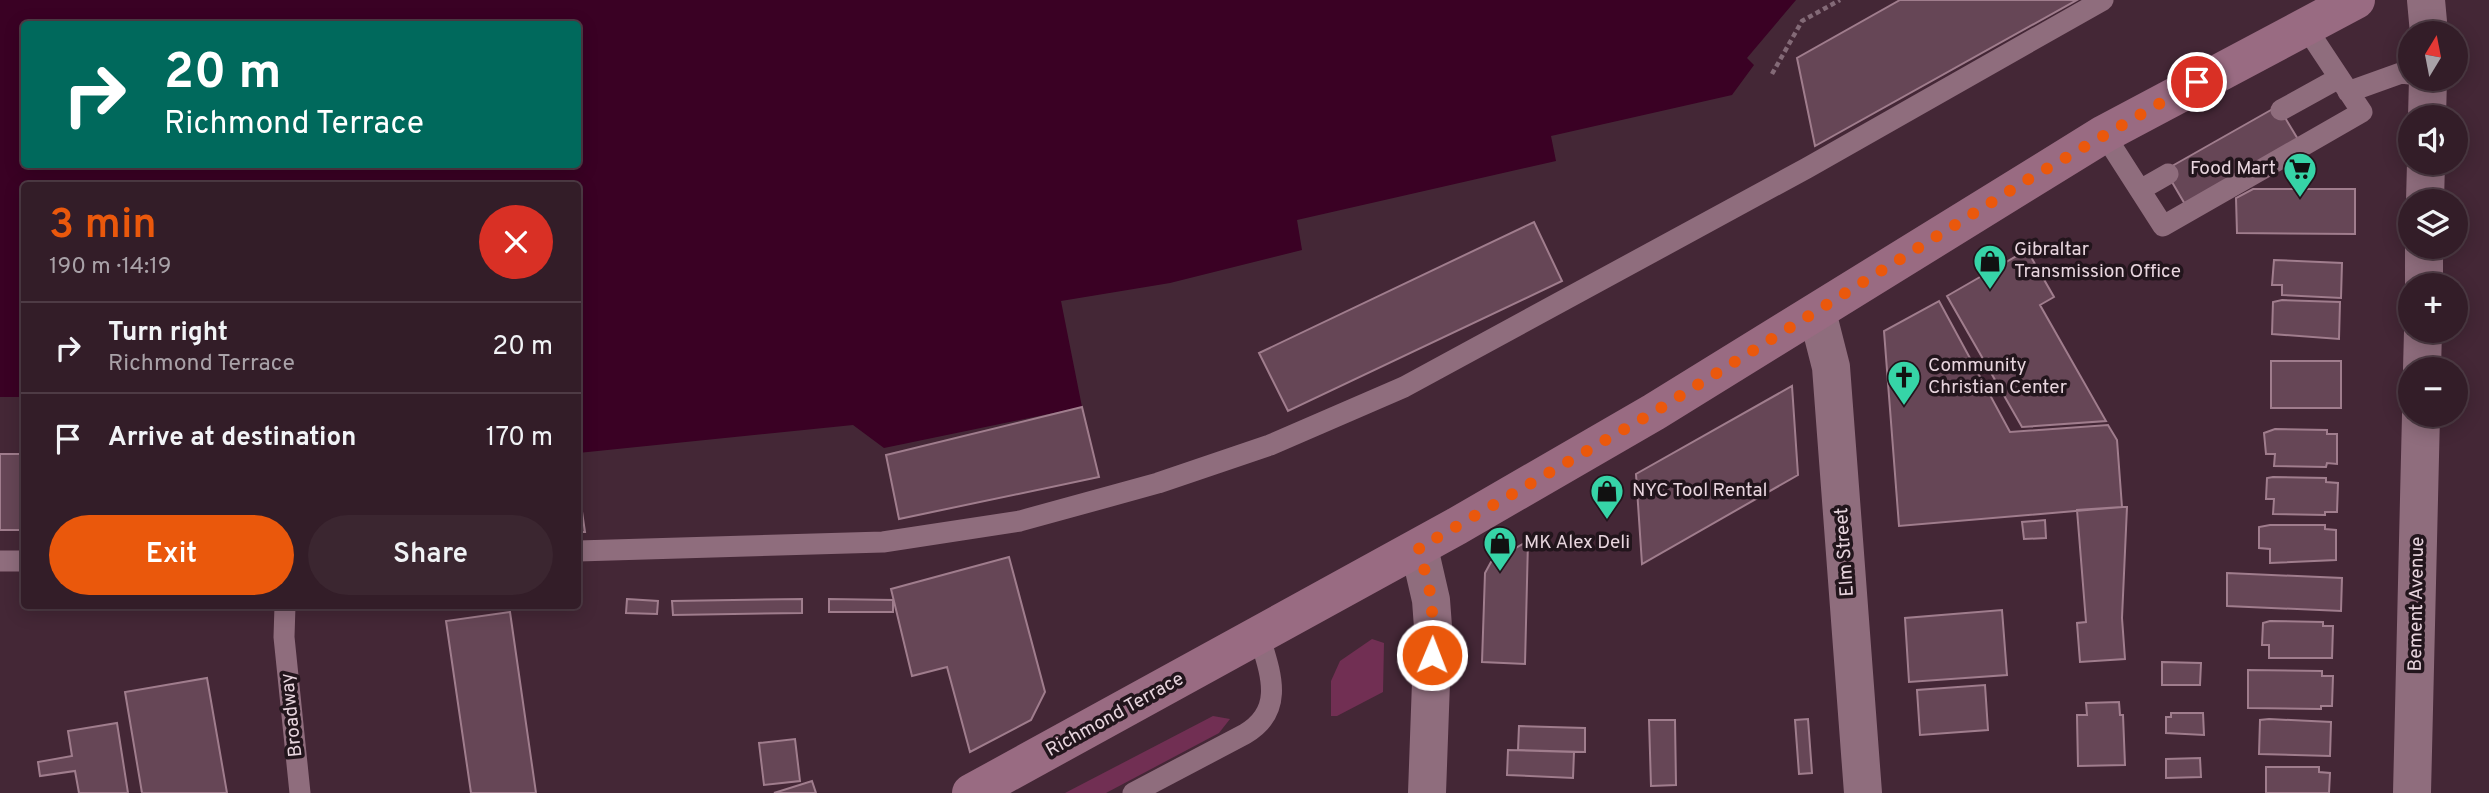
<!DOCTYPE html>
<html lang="en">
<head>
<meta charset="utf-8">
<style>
	body { margin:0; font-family:Overpass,sans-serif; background:#3b2630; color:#f1f3f6; height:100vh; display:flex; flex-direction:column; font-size:26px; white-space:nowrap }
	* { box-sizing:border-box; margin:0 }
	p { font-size:23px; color:#a9a2a8 }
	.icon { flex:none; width:38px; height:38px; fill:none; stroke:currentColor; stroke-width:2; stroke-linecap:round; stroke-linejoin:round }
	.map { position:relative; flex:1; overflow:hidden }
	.panel { position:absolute; left:21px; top:182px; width:560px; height:427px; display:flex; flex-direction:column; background:#331d28; border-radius:7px; box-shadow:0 4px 18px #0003,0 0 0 2px #4e3b45 }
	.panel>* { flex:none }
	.top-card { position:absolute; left:21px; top:21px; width:560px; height:147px; border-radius:7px; box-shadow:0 4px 18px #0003,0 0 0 2px #4e3b45; background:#00695c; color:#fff; overflow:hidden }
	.needle { width:46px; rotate:10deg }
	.fabs { position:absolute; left:2398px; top:21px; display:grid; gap:14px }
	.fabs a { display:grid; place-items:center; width:70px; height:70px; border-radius:50%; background:#331d28; box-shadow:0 4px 18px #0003,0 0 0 2px #4e3b45; font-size:35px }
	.pin { position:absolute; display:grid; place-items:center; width:60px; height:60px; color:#fff; margin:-30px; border:4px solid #fff; border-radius:50%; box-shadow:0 2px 7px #0007 }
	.me { position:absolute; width:77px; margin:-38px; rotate:1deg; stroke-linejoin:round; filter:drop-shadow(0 0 5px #0008) }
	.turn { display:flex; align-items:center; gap:24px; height:147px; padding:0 28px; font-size:32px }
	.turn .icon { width:91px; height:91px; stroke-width:2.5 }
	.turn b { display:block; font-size:49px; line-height:60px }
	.round { display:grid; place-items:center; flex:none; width:74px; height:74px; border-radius:37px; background:#3b2630 }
	.summary { display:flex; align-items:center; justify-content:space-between; height:119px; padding:0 28px }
	h1 { font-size:42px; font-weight:600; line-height:52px; color:#ea580c }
	.action { display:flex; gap:14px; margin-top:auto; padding:14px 28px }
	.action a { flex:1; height:80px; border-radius:42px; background:#ea580c; color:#fff; font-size:28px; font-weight:600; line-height:80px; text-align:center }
	.action a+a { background:#3b2630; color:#f1f3f6 }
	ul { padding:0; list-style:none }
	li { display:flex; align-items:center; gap:21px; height:91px; padding:0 28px; border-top:2px solid #4e3b45 }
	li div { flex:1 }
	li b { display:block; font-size:26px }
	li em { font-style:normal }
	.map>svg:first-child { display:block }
	.green { fill:#712f53 }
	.water { fill:#3a0124; fill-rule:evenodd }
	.building { fill:#664656; stroke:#a07d8d; stroke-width:2 }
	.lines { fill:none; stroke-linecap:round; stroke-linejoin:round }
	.path { stroke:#836a77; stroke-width:4.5; stroke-dasharray:5 3.5; stroke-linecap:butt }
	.service { stroke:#8f6d7d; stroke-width:21 }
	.minor { stroke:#8f6d7d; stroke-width:38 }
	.secondary { stroke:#996b82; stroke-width:38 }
	.route { stroke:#ea580c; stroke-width:12; stroke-dasharray:0 21.6 }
	.labels { text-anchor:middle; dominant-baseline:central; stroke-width:7; stroke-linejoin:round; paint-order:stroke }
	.poi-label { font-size:19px; fill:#e8d5de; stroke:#22151c; text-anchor:start }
	.street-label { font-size:19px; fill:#e8d5de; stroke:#22151c }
</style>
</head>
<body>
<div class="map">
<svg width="2489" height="793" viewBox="0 0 2489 793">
	<rect width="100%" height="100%" fill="#442736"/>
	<path class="green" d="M1372 639 1384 643 1383 692 1337 716H1331V681L1340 661Z
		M1213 716 1230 719 1219 733 1106 793H1065Z"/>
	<path class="water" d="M0 0H1796L1747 58 1754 65 1732 95 1551 136 1556 161 1297 220 1302 250 1170 283 1061 301 1082 407 884 448 853 425 578 453V186H24V397H0ZM24 24H578V164H24Z"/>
	<path class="building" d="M1900 0H2077L1815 146 1797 58Z
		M2278 106 2299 141 2186 206 2165 170Z
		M2253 189H2355V234L2237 233 2236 198Z
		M1534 222 1562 281 1288 411 1259 353Z
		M2027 250 2054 297 2040 305 2106 421 2022 427 1947 296Z
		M2274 260 2342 263 2341 298 2282 295V285H2272Z
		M2282 300 2340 302 2339 339 2272 334 2273 302Z
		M1939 301 2010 432 2108 425 2117 440 2122 507 1899 526 1884 331Z
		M2271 361H2341V408H2271Z
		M1792 386 1798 475 1642 564 1636 474Z
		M1082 407 1099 477 899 519 886 455Z
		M2275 429 2327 430V434H2337V464L2327 463 2326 467 2274 466 2275 454H2266L2264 433Z
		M0 454H24V530H0Z
		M2273 477 2326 478V482L2338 483 2337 512H2325V515L2273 514 2274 499H2266L2267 478Z
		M578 484 585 532H578Z
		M2122 507H2127L2122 618 2125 659 2080 662 2077 623 2086 622 2077 510Z
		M2045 520 2046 538 2024 539 2022 522Z
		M2270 525H2325V529L2336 530V560L2270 563V549L2259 548V527Z
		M1528 541 1525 664 1482 662 1485 573 1491 562Z
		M1009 557 1045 692 1031 720 970 752 947 667 912 676 891 589Z
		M2227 573 2342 578 2341 611 2227 606Z
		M627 599 658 601 657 614 626 613Z
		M802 599V613L673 615 672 601Z
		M829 599 893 600V612H829Z
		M2002 610 2007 675 1909 682 1905 618Z
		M510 612 536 793H471L446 621Z
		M2270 621 2323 622V626H2333L2332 658H2269V645H2262L2263 623Z
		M2162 662 2201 663 2200 685H2162Z
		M2248 670 2322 671V676H2333L2332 706H2321V709L2248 708Z
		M207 678 227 793H142L125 692Z
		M1985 685 1988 730 1920 735 1917 690Z
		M2119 702 2120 715H2123L2125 765 2078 766 2077 715H2087L2086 703Z
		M2171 713H2203L2204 735 2166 733V717H2171Z
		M1808 719 1812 773 1799 774 1795 720Z
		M2269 719 2331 722 2330 756 2259 754 2260 720Z
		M1649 720H1675L1676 785 1651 786Z
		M117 723 128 793H79L75 771 40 776 38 762 72 756 68 731Z
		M1519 726 1585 728V752L1518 750Z
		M795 739 800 781 764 785 759 743Z
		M1508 750 1574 752 1573 778 1507 775Z
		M2200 758 2201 777 2166 778V759Z
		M2266 767H2319V772L2330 773 2329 793H2266Z
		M812 781 816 793H774Z"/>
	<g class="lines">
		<path class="path" d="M1772 74 1802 21 1840 0"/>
		<path class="service" d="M2348 92 2401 73 2410 74
			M2281 110 2339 78
			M2104 134 2163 226 2362 112 2305 26
			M2140 190 2168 174
			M578 551 883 542 1020 521 1158 483 1270 445 1404 387 1807 168 2103 0
			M0 561H24
			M285 606 284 637 300 793
			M1133 793 1245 734C1286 710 1270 672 1259 635"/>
		<path class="minor" d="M2426 0 2429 33
			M2427 117 2428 79
			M2425 201 2426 163
			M2424 285V247
			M1817 312 1831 367 1863 793
			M2422 369 2423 331
			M1419 548 1431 600 1433 627 1427 793
			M2412 793 2421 415"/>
		<path class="secondary" d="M971 793 1457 526 1654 412 2104 134 2356 0"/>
	</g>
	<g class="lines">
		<path class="route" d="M1432 655V600L1419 548 1654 412 2032 177 2197 82"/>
	</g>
	<defs>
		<symbol id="supermarket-pin" viewBox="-11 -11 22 30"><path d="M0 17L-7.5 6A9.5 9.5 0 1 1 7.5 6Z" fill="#36d4a7" stroke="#22151c"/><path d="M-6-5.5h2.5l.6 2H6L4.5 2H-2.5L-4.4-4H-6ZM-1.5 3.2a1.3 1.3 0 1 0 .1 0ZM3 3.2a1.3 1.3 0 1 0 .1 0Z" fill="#111"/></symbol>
		<symbol id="shop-pin" viewBox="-11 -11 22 30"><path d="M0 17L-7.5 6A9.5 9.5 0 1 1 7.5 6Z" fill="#36d4a7" stroke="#22151c"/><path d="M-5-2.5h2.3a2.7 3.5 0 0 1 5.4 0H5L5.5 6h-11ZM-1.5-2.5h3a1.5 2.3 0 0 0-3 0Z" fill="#111"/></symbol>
		<symbol id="church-pin" viewBox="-11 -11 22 30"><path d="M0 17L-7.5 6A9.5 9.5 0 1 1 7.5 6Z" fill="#36d4a7" stroke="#22151c"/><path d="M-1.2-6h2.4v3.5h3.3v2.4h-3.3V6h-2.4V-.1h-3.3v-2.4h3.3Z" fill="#111"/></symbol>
	</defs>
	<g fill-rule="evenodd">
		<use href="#supermarket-pin" x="2281" y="150" width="38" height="52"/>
		<use href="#shop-pin" x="1971" y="242" width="38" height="52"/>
		<use href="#church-pin" x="1885" y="358" width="38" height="52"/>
		<use href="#shop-pin" x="1588" y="472" width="38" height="52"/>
		<use href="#shop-pin" x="1481" y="524" width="38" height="52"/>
	</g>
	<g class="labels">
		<g class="poi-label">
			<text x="2276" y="169" text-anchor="end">Food Mart</text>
			<text x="2014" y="250">Gibraltar<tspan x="2014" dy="22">Transmission Office</tspan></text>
			<text x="1928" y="366">Community<tspan x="1928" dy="22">Christian Center</tspan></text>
			<text x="1632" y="491">NYC Tool Rental</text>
			<text x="1524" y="543">MK Alex Deli</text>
		</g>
		<g class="street-label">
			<text transform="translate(1845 552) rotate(-94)">Elm Street</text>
			<text transform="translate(2417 604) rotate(-89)">Bement Avenue</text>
			<text transform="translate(292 715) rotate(-96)">Broadway</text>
			<text transform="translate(1115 715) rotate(-29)">Richmond Terrace</text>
		</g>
	</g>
</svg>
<div class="fabs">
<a><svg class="needle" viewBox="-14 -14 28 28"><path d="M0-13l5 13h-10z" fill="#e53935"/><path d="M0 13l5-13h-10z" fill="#a9a2a8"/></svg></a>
<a><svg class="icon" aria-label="sound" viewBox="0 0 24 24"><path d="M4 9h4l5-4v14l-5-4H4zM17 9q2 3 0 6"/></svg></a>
<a><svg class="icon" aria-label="layers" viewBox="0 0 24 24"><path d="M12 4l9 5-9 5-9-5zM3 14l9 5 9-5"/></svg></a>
<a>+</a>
<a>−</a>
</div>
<div class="pin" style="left:2197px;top:82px;background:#d93025"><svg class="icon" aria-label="arrive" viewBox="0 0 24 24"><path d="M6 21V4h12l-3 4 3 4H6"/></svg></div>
<svg class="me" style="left:1432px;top:655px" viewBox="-20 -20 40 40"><circle r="17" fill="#ea580c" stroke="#fff" stroke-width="3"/><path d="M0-11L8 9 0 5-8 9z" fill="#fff"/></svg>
<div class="top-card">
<div class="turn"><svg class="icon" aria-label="right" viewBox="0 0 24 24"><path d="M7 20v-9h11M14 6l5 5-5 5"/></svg><div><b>20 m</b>Richmond Terrace</div></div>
</div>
<section class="panel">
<div class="summary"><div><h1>3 min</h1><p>190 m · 14:19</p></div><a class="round" style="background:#d93025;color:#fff"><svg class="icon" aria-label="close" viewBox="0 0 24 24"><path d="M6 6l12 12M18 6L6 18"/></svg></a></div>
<ul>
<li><svg class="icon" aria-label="right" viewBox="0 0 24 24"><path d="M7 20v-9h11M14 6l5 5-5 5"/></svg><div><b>Turn right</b><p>Richmond Terrace</p></div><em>20 m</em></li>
<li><svg class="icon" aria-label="arrive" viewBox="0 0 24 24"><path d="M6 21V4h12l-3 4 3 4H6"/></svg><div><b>Arrive at destination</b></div><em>170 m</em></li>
</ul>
<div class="action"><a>Exit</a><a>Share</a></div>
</section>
</div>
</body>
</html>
